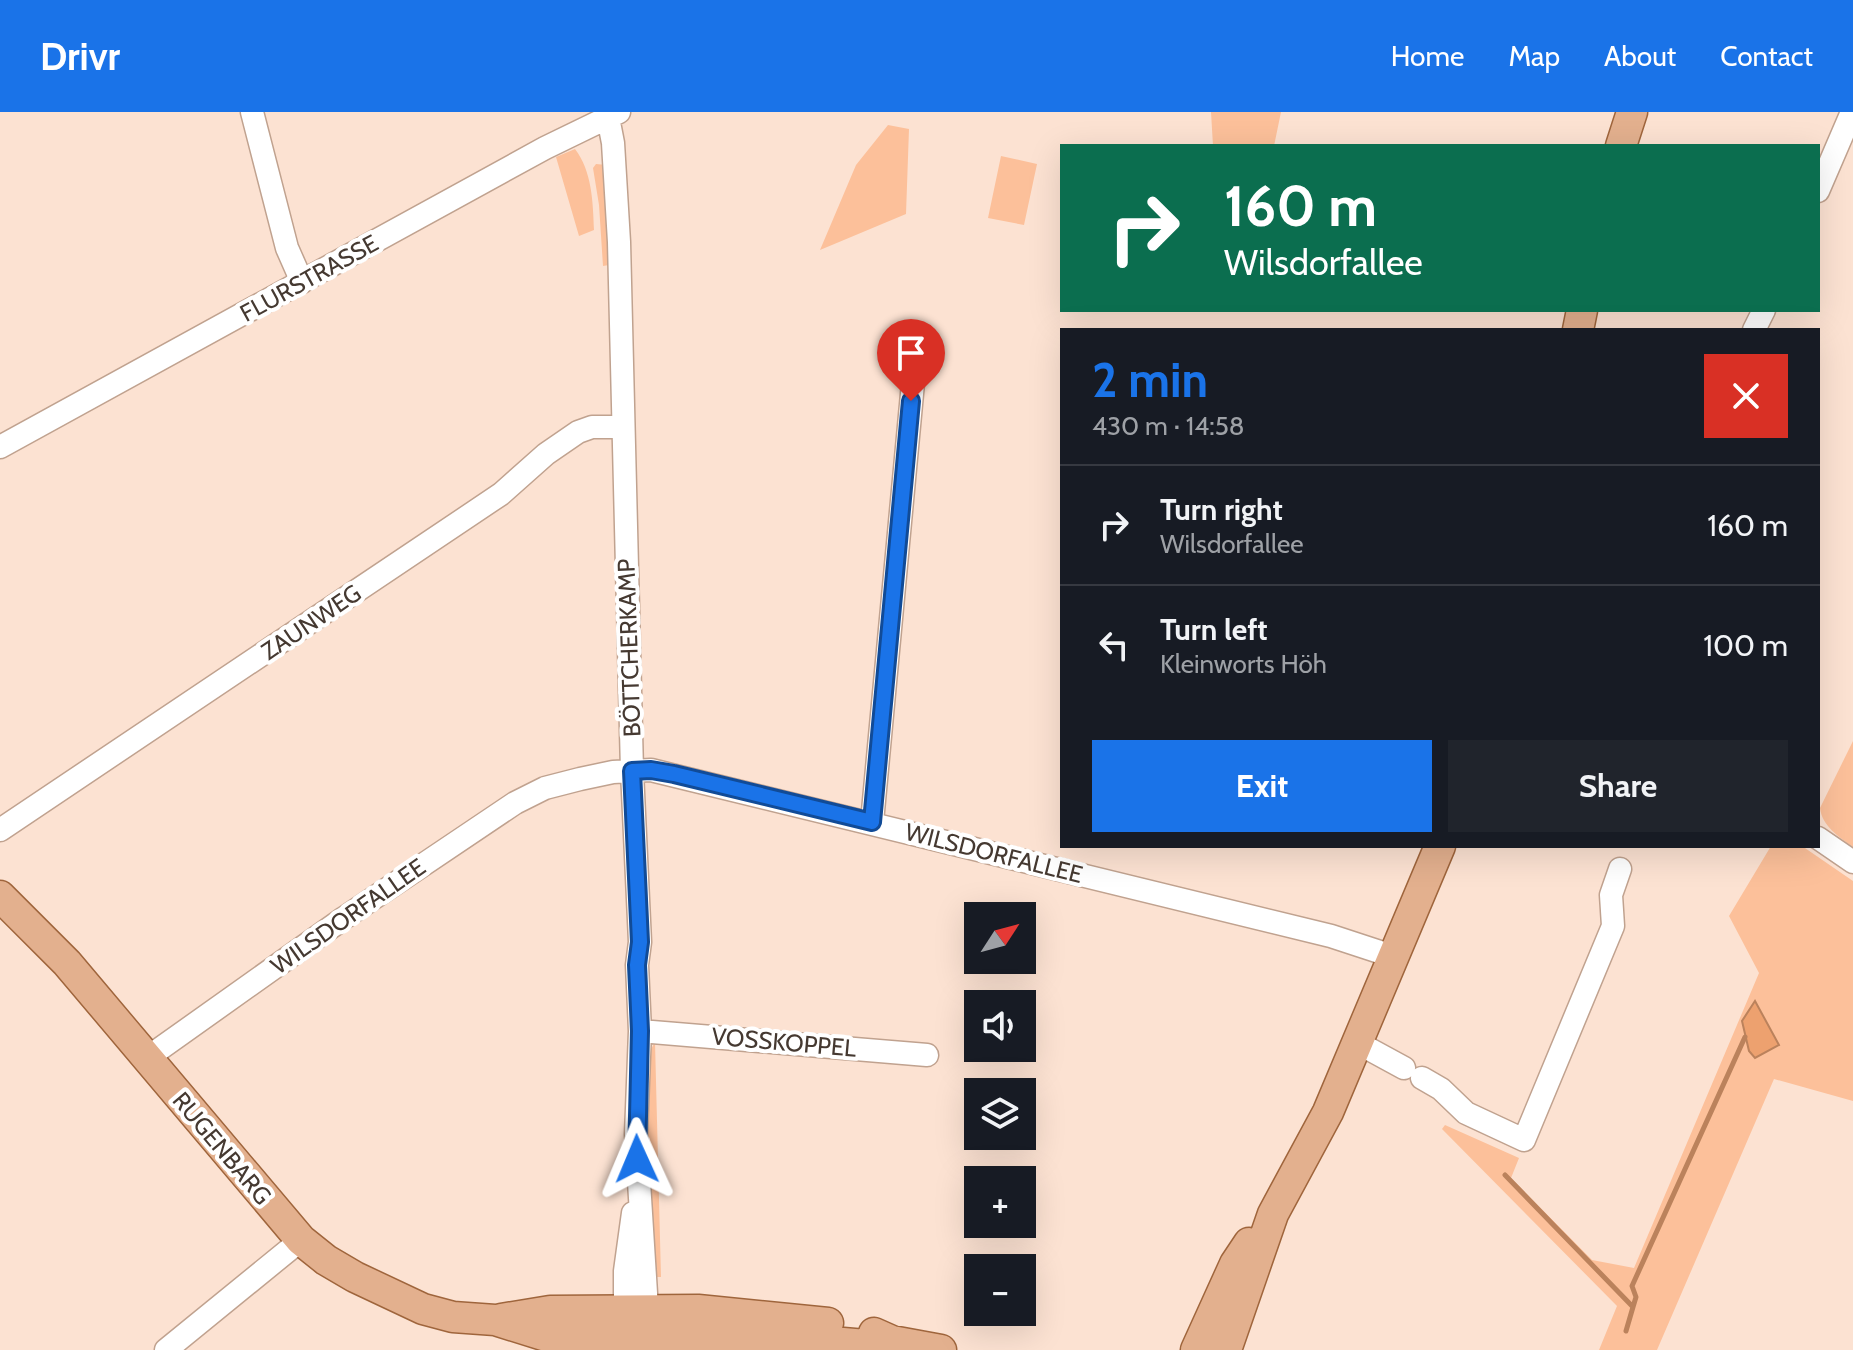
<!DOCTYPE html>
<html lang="en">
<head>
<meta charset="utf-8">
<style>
	body { margin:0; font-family:Cabin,sans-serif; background:#20242c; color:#f1f3f6; height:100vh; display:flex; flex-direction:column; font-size:30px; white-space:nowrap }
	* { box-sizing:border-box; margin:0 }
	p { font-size:26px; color:#9ea1a6 }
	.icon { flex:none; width:44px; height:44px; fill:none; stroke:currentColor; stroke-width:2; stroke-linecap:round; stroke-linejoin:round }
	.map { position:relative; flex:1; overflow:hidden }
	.side { position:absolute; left:1060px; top:216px; width:760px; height:520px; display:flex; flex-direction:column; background:#171b24; border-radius:0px; box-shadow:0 8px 32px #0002 }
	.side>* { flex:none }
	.top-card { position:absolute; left:1060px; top:32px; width:760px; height:168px; border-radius:0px; box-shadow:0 8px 32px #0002; background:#0b6e4f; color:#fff; overflow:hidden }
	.needle { width:52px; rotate:54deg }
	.tools { position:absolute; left:964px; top:790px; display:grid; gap:16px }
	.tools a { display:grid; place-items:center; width:72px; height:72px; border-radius:0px; background:#171b24; box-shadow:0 8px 32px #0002; font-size:40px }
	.pin { position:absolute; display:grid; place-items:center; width:68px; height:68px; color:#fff; margin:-82px -34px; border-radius:50% 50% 50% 0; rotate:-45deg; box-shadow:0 0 8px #0007 }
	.pin .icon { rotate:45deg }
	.me { position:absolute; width:88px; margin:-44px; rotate:359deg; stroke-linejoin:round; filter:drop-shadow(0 0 6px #0008) }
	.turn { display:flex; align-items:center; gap:28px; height:168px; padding:0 32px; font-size:36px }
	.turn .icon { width:104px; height:104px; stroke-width:2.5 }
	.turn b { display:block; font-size:56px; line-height:68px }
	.round { display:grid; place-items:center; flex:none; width:84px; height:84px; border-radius:0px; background:#20242c }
	.overview { display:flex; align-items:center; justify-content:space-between; height:136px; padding:0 32px }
	h1 { font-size:48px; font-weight:700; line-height:60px; color:#1a73e8 }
	.primary-button { display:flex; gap:16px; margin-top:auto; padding:16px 32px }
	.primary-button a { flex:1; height:92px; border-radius:0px; background:#1a73e8; color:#fff; font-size:32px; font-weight:700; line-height:92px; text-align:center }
	.primary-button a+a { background:#20242c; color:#f1f3f6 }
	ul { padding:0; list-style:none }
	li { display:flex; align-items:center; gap:24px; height:120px; padding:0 32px; border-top:2px solid #363941 }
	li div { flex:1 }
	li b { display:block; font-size:30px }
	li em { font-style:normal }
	header { display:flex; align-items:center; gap:48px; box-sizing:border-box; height:112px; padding:0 40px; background:#1a73e8; color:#fff }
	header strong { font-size:38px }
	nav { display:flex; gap:44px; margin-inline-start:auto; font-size:28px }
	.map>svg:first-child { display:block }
	.green { fill:#fcc09a }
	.water { fill:#eda16f; stroke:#bb825c; stroke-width:2 }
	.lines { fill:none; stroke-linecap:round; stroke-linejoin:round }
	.stream { stroke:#bb825c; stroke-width:5 }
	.minor-casing { stroke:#c0a28f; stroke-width:25 }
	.major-casing { stroke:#9f653c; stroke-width:33 }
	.minor { stroke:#fff; stroke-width:22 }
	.major { stroke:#e3b08e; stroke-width:30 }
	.route-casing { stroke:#114b97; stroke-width:20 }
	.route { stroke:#1a73e8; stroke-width:14 }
	.labels { text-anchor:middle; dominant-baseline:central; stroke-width:8; stroke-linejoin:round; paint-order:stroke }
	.street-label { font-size:24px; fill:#453931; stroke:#fff }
</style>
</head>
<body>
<header>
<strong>Drivr</strong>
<nav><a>Home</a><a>Map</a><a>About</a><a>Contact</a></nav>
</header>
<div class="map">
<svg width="1853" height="1238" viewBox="0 0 1853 1238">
	<rect width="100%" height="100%" fill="#fce2d2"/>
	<path class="green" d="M1211 0H1281L1274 34H1213Z
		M888 13 909 17 906 102 820 138 856 53Z
		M575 37C592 59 593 90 594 118L579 124 556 45Z
		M1001 44 1037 52 1024 113 988 106Z
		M596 52 607 53 609 153 603 154 599 93 593 56Z
		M1853 629V735C1839 725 1822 714 1820 696Z
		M1771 734H1802L1853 769V989L1774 967 1657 1238H1599L1617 1194 1442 1017 1445 1013 1519 1046 1511 1066 1592 1148 1634 1156 1759 861 1729 804Z
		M655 930 661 1165H656L652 1135 650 1026 642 1022 641 1010 649 1004V941Z"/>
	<path class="water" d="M1755 889 1779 933 1755 946 1749 939 1742 909Z"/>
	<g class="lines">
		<path class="stream" d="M1505 1063 1633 1195 1626 1219
			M1633 1195 1636 1185 1632 1174 1745 925"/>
		<defs>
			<path id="minor" d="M252 0 287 136 302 170
				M607 0 613 31 619 130 632 659 640 830 637 853 640 919 636 1022 648 1213
				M1818 79 1852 0
				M1754 218 1764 198
				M0 335 545 36 619 0
				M872 710 913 271
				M0 718 501 382 546 342 578 320 592 315H623
				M1818 726 1853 750
				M640 919 927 943
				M1358 931 1404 956
				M147 946 344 806 515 691 545 676 580 667 613 660 651 658 1331 824 1395 845
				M1422 966 1441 977 1466 1001 1524 1028 1613 814 1611 783 1620 757
				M625 1210V1159L633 1101
				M166 1238 301 1128"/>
			<path id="major" d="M1621 34 1632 0
				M1578 218 1582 198
				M0 784 67 851 301 1128 326 1148 355 1165 423 1197 453 1205 495 1208 556 1227H797L866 1233 892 1229
				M501 1207 550 1199 698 1198 828 1211
				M874 1221 892 1229 941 1238
				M1196 1238 1235 1152 1249 1131
				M1226 1238 1273 1102 1328 1000 1440 734"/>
		</defs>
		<use href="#minor" class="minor-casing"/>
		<use href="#major" class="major-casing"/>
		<use href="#minor" class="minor"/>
		<use href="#major" class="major"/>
	</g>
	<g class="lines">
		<defs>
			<path id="route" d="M637 1047 640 919 637 853 640 830 632 659 651 658 674 662 872 710 911 289"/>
		</defs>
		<use href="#route" class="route-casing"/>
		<use href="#route" class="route"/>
	</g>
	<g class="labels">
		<g class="street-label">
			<text transform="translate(309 166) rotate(-29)">FLURSTRASSE</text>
			<text transform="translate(311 510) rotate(-34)">ZAUNWEG</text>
			<text transform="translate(629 536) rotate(-92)">BÖTTCHERKAMP</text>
			<text transform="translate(994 741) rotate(14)">WILSDORFALLEE</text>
			<text transform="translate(348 804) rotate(-35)">WILSDORFALLEE</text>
			<text transform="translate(784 930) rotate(5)">VOSSKOPPEL</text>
			<text transform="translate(222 1036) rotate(50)">RUGENBARG</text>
		</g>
	</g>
</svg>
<div class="tools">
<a><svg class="needle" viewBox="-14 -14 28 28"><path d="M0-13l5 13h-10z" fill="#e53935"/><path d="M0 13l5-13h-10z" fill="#9ea1a6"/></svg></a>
<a><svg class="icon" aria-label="sound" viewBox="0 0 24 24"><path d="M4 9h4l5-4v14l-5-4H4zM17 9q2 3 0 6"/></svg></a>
<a><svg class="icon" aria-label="layers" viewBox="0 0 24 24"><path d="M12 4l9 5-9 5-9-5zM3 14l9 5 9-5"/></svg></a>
<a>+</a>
<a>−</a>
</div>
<div class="pin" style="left:911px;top:289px;background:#d93025"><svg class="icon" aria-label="arrive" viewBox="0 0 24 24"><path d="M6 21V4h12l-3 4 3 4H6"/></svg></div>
<svg class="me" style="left:637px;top:1047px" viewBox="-20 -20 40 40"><path d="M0-17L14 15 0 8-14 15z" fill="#1a73e8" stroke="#fff" stroke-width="4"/></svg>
<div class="top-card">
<div class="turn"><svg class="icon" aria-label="right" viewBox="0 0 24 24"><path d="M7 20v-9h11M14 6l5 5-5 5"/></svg><div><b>160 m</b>Wilsdorfallee</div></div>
</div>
<section class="side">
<div class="overview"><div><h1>2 min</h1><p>430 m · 14:58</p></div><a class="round" style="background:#d93025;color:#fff"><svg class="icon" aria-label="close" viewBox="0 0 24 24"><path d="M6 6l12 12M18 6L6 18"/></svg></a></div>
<ul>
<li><svg class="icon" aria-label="right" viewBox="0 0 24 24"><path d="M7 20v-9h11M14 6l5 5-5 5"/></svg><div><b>Turn right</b><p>Wilsdorfallee</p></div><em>160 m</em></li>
<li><svg class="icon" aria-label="left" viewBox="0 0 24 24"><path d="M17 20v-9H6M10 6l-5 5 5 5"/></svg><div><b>Turn left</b><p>Kleinworts Höh</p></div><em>100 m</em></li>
</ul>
<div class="primary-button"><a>Exit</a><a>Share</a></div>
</section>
</div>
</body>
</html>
